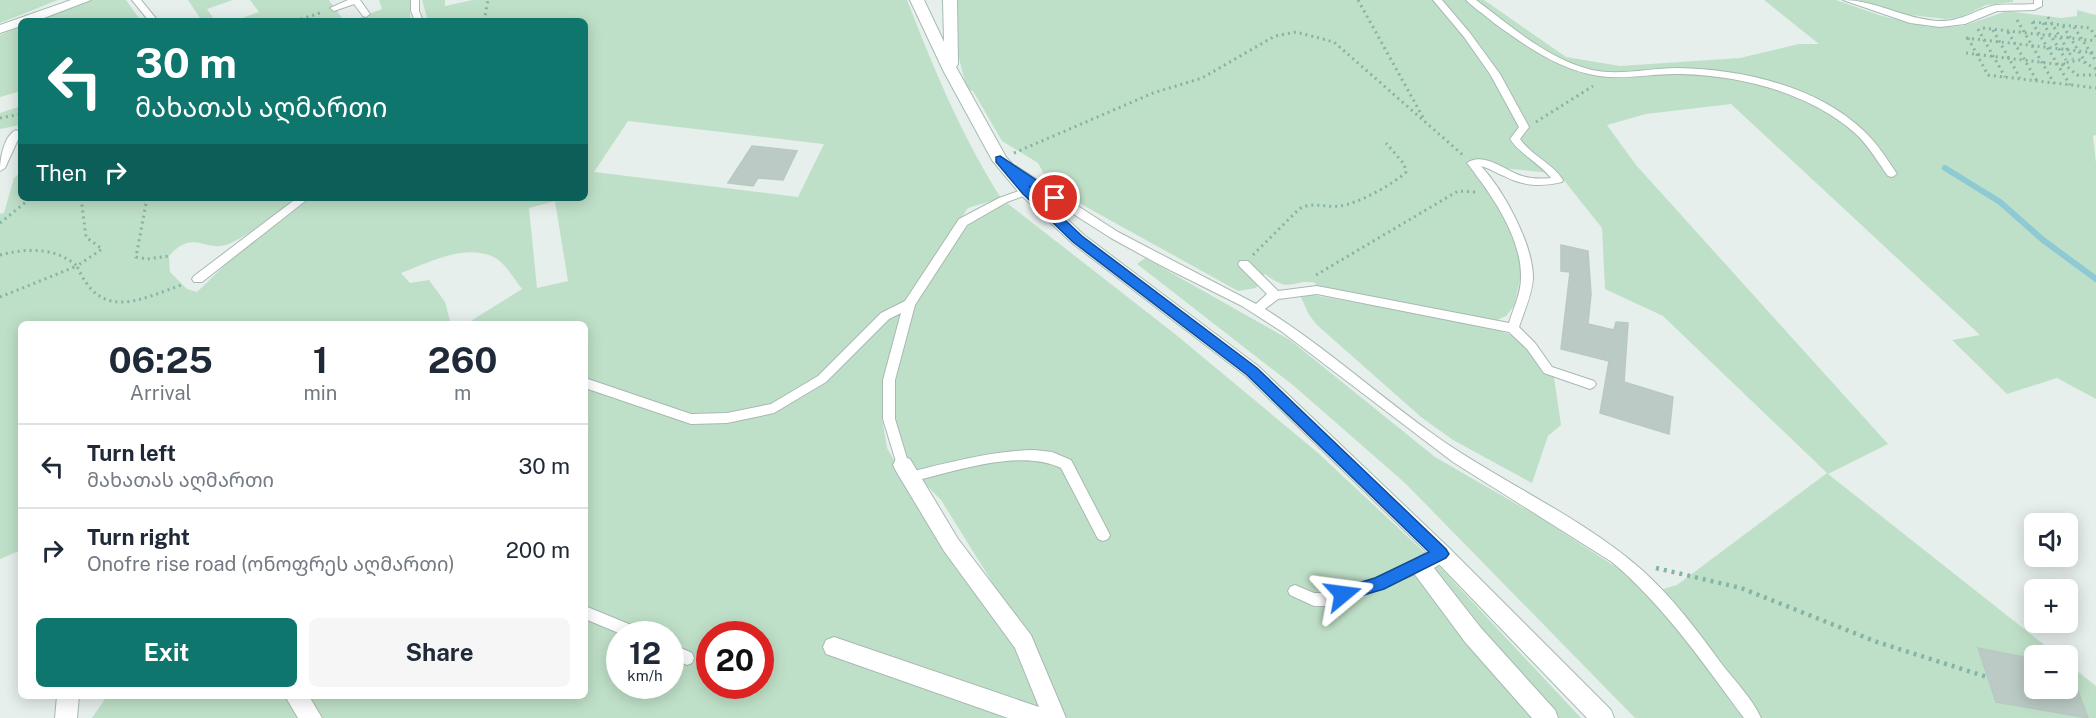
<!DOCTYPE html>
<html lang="en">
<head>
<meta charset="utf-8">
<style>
	body { margin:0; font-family:"Public Sans","Noto Sans Georgian",sans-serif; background:#f6f6f7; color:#1f2937; height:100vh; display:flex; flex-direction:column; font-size:22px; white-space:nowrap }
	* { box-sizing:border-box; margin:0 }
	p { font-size:20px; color:#747a83 }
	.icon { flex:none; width:33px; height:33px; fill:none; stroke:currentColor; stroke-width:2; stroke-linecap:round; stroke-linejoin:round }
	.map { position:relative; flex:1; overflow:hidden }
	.drawer { position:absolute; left:18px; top:321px; width:570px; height:378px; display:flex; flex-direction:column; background:#fff; border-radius:9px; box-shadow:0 3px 15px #0003 }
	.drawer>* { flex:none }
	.hud { position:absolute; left:18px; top:18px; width:570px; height:183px; border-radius:9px; box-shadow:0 3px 15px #0003; background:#0f766e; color:#fff; overflow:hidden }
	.tools { position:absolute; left:2024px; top:513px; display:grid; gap:12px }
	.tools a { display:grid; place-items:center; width:54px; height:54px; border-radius:9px; background:#fff; box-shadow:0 3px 15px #0003; font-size:30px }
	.speed { position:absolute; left:606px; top:621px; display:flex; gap:12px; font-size:30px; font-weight:700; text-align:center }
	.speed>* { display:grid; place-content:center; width:78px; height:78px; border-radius:50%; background:#fff; box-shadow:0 3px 15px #0003; line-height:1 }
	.speed small { font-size:15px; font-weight:400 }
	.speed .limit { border:9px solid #d22; background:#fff; color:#111 }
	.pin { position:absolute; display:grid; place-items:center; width:51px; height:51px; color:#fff; margin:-26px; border:3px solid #fff; border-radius:50%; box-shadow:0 2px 6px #0007 }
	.me { position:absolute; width:66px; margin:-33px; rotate:74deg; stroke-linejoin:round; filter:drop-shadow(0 0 4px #0008) }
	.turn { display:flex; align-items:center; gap:21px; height:126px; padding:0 18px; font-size:27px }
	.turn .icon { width:78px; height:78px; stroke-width:2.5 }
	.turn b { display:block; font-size:42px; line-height:51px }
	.then { display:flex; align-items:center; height:57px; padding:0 18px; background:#0003; gap:12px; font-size:22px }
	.eta { display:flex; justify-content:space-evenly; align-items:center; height:102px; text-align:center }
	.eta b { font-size:36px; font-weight:700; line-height:42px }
	.button { display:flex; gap:12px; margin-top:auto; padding:12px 18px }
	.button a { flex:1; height:69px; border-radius:9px; background:#0f766e; color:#fff; font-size:24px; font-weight:700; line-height:69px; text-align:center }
	.button a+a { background:#f6f6f7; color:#1f2937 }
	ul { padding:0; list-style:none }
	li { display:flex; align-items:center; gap:18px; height:84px; padding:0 18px; border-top:2px solid #e0e1e3 }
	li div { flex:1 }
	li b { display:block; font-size:22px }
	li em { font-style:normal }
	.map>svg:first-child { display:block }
	.green { fill:#bfe0c8; fill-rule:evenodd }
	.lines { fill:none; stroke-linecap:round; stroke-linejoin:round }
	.stream { stroke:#8ec9d4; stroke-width:6 }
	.building { fill:#bbcac4; stroke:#b8c9c2; stroke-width:1.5 }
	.lane-casing { stroke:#a8b8b2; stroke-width:2 }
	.street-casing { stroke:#a8b8b2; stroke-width:2 }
	.secondary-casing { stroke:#a4bbb3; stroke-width:2 }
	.path-far1 { stroke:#86b3a5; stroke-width:3; stroke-dasharray:2 4; stroke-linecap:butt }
	.path { stroke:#86b3a5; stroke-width:4.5; stroke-dasharray:3 5; stroke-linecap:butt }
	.lane { fill:#fff; fill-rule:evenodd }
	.street { fill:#fff; fill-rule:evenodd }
	.secondary { fill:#fff; fill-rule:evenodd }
	.route { fill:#1a73e8; stroke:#114b97; stroke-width:1.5 }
</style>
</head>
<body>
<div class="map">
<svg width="2096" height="718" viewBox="0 0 2096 718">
	<rect width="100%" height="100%" fill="#e6efeb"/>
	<path class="green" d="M0 0H58L0 23Z
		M92 0H126L141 21H34Z
		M188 0H233L207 9 215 21H202Z
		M250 0H329L344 21H234L259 12Z
		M379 0H410V21H352L382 9Z
		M422 0H445V6L473 0H907C934 69 961 135 1001 198L968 208 923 273 904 309 884 382 882 418 887 448 932 526 1007 606 941 500 906 464 892 420V379L913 304 948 250 977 215 1007 203 1175 334 1317 452 1439 566 1581 718H92L107 696H296L306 710 311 696H585V324H466L522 289C515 280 506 265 497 259 469 241 428 263 401 273L410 283 429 280 445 302 451 324H21V550L0 559V214L4 213 14 178 21 172V198H296C276 213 254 232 231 243 205 255 195 227 169 256L170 272 187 289 197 292 227 263 311 198H585V21H428ZM628 121 823 144H824L798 197 594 172ZM555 201 568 281 537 288 529 208ZM620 634H670V686H620ZM710 634H760V686H710Z
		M952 0H1484L1566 57 1620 66 1740 58 1799 44H1819L1764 0H1836L1882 16 1930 27 1963 26 2007 11 2061 18 2077 16V10L2096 15V135L2093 136 2096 163V399L2057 378 2007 394 1952 340 1980 335 1731 104 1646 114 1607 125 1636 165 1888 444 1828 474 2057 655 2034 656V688H2067V663L2096 686V718H1635L1405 483 1294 386 1137 264 1145 258 1290 340 1435 457 1539 517 1616 567 1646 594 1677 585 1827 473 1663 316 1605 289 1602 228 1559 174 1492 167 1475 170 1499 204 1523 266 1514 306 1506 316 1497 320 1316 287 1315 283C1292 278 1291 295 1265 274L1257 279 1259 283 1256 288 1238 291 1070 198 1045 176 1038 163 1002 141 973 91 967 90 955 42Z
		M1858 0H2013V2L1986 5 1959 18 1945 19 1903 14Z
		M21 26V91L0 97V35Z
		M21 106V125L0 129V113Z
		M1307 294 1478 324 1512 335 1528 351 1544 374 1554 377 1561 425 1548 436 1532 483 1453 440 1421 417 1317 325 1309 315 1300 295Z"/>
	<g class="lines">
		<path class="stream" d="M1945 168 2000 202 2043 240 2096 279"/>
	</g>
	<path class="building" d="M752 146 797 151 783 180 758 178 753 186 728 183Z
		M1561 245 1588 251 1591 294 1588 324 1614 330 1616 322 1628 323 1624 382 1673 397 1669 434 1600 413 1609 361 1561 349 1570 272 1561 271Z
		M1978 648 2034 659V688H2077L2088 718 1996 702Z"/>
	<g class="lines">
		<defs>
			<path id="lane" d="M132 0H141L158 21H149Z
				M348 0H360L370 14 366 17 363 16 354 4 334 11 330 8Z
				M411 0H419V11L423 21H415L411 11Z
				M1433 0H1442L1470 33 1500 74 1529 127 1520 139C1532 156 1552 163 1563 180L1562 182C1542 187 1522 186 1504 176 1496 173 1489 168 1481 166 1504 191 1533 244 1533 278 1532 295 1524 311 1519 327L1535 343 1552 367 1594 381 1596 384 1594 387 1590 389 1544 373 1527 349 1509 332 1317 294 1278 299 1265 309C1327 348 1380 397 1440 439 1505 484 1583 518 1642 570 1672 597 1697 630 1721 663 1734 680 1752 698 1761 718H1744C1703 663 1665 607 1612 562L1453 462 1281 331 1242 306 1160 265 1111 238 1042 194 1007 168 1008 166H1016L1118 232 1256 304 1267 294 1240 267 1238 264 1240 261H1248L1278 291 1317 286 1509 323C1513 309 1521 294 1521 278 1522 237 1491 194 1467 163 1483 151 1506 171 1522 176 1531 179 1541 179 1551 178 1539 163 1521 155 1510 139L1519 127 1490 74 1464 37Z
				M1466 0H1476C1511 26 1547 59 1592 70 1620 76 1649 68 1678 68 1741 69 1817 86 1864 131 1877 143 1887 159 1897 174L1892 177 1888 176C1878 162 1868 145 1855 133 1808 92 1742 76 1681 74 1653 73 1626 80 1599 76 1559 70 1526 46 1494 23 1485 15 1474 8 1466 0Z
				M1843 0C1875 0 1905 19 1938 21 1963 22 1975 9 1996 5 2008 4 2021 5 2034 4V0H2042V6L2034 10 1997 11 1965 24 1940 27 1910 23Z
				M16 130 21 133 5 168 0 171C0 158 4 136 16 130Z
				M1027 188 1032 191 1031 193 1007 202 967 225 915 305 895 380V419L909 465 908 469 903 470 898 469 897 465 883 419V380L901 313 889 319 826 382 774 413 727 423 691 424 585 388V378L691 414 727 413 771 404 818 376 881 313 905 301 959 219 999 198Z
				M297 198H309L202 282H194L192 279 194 276Z
				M1034 450 1052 452 1071 460 1110 535 1108 539 1103 541 1098 539 1061 468C1019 448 954 472 910 482L905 481 903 477 905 473 910 472C951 462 991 451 1034 450Z
				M1420 560 1425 562 1427 566 1425 570 1369 593 1328 606H1314L1290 595 1288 591 1290 587 1295 585 1314 593H1328L1365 582Z
				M585 606 641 629 643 634H621L585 619Z
				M670 643 692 653 694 658 692 663 687 665 670 657Z"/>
			<path id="street" d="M903 457 910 459 958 539 1031 635 1066 718H1008L826 654 823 647 826 640 834 637 1039 707 1015 648 944 551 896 471 893 465 896 459Z
				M1441 544 1448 547 1451 553 1448 559 1434 568 1481 628 1555 710 1558 718H1532L1465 642 1413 572 1410 566 1413 560Z
				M57 696H79L77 718H55Z
				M285 696H309L322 718H298Z"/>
			<path id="secondary" d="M71 0H91L36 21H21V26L0 33V25Z
				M910 0H924L944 42 943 0H957L958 64 956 67 1006 157 1033 187 1084 235 1258 366 1448 547 1611 710 1614 718H1587L1434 559 1246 376 1072 243 1021 195 992 160 944 72Z"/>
		</defs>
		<use href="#lane" class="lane-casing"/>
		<use href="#street" class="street-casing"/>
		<use href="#secondary" class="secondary-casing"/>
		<path class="path-far1" d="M1358 0 1425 121
			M2048 17 2073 59
			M2017 20 2054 83
			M295 21 323 12
			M484 21 488 0
			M2032 22 2070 85
			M2033 22 2090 28 2096 37
			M2043 23 2066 60
			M2063 26 2086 63
			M2074 27 2096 61
			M1983 28 2096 41
			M1978 29 2005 77
			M1993 30 2020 78
			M2008 32 2037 81
			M1966 38 2096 53
			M1968 38 1988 75 2096 88
			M1966 53 2063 65
			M2096 69 2080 60 2063 63 2077 75H2096
			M0 118 21 114
			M1536 122 1593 86
			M1014 153 1153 93 1202 78 1275 36 1296 32 1334 42 1464 156
			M147 198 136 257 147 259 169 256
			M0 223 31 198
			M0 255C27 248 55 247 77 266L102 249 86 237 81 198
			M1253 255 1299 209C1313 201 1325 208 1340 206 1357 204 1394 184 1406 172L1404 164 1386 143
			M1316 275 1458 191 1475 192
			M0 297 77 266C101 322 139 300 184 284"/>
		<path class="path" d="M1656 568 1741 588 1877 642 1987 677"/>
		<use href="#lane" class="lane"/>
		<use href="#street" class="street"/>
		<use href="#secondary" class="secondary"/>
	</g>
	<path class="route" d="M1000 156 1059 195V201H1051L1029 186 1082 236 1257 368 1446 549 1449 554 1446 558 1384 589 1343 601 1337 599 1335 594 1337 589 1375 578 1429 552 1247 375 1073 242 1023 194 996 162V157Z"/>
</svg>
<div class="tools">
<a><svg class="icon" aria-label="sound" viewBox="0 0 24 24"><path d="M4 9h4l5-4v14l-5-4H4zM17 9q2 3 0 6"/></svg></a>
<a>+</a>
<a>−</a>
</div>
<div class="speed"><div>12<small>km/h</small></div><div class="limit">20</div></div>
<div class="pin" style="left:1055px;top:198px;background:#d93025"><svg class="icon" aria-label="arrive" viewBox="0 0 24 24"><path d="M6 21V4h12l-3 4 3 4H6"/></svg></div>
<svg class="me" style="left:1343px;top:594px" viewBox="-20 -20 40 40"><path d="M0-17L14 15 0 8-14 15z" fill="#1a73e8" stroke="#fff" stroke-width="4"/></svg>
<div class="hud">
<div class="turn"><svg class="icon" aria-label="left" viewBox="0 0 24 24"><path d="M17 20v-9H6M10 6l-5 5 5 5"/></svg><div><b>30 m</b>მახათას აღმართი</div></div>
<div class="then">Then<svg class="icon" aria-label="right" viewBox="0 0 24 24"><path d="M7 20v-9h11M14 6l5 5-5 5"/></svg></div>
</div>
<section class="drawer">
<div class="eta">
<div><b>06:25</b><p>Arrival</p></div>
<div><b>1</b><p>min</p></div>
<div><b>260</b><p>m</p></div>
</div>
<ul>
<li><svg class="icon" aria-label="left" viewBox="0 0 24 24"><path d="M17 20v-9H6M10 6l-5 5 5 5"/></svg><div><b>Turn left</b><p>მახათას აღმართი</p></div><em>30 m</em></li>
<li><svg class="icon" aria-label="right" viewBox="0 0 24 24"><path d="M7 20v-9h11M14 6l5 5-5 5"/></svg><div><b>Turn right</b><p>Onofre rise road (ონოფრეს აღმართი)</p></div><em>200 m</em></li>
</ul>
<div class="button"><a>Exit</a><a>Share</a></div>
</section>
</div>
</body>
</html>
